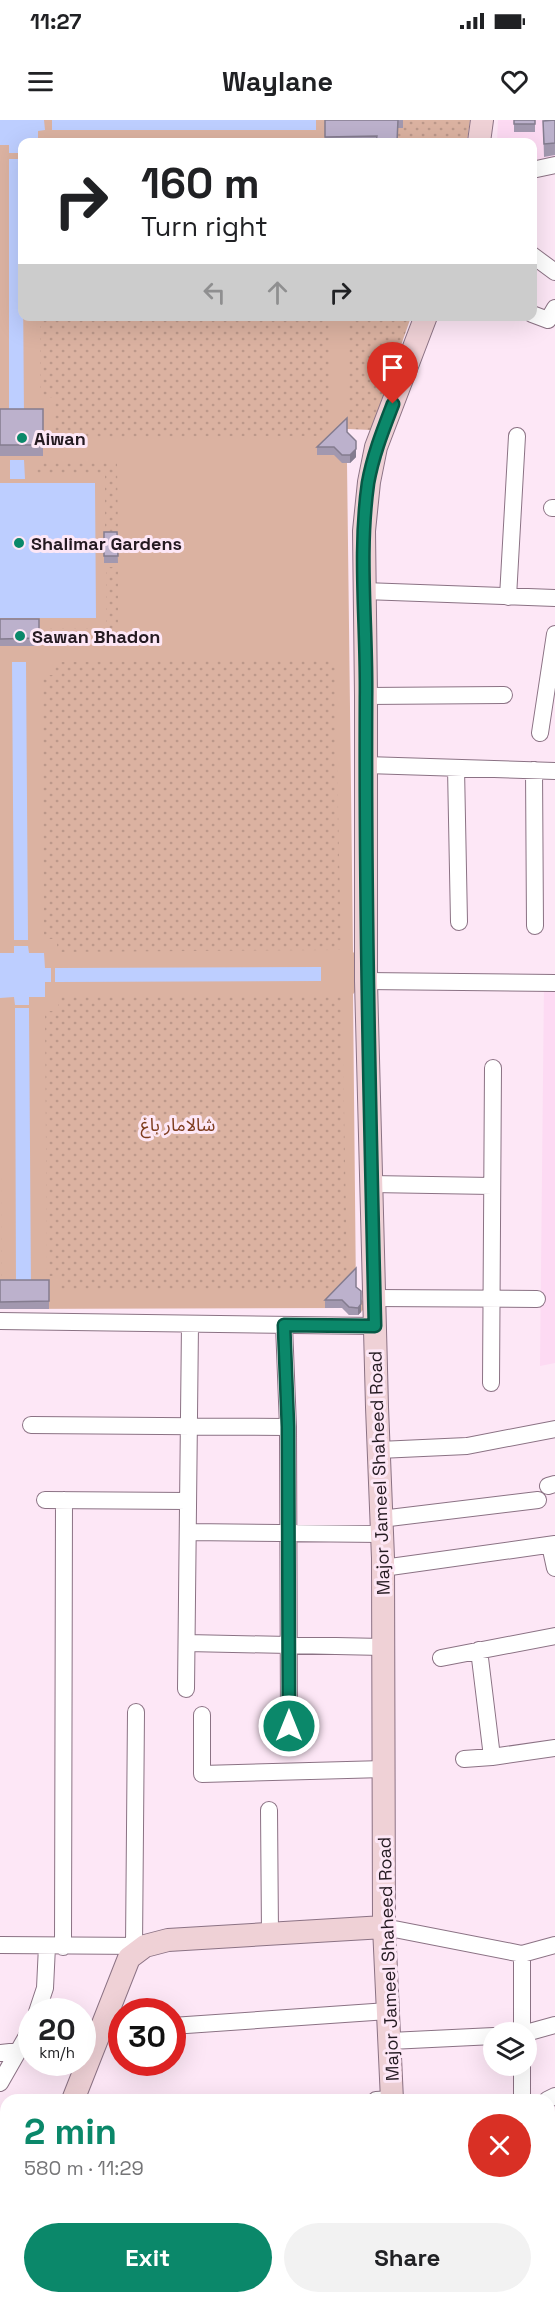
<!DOCTYPE html>
<html lang="en">
<head>
<meta charset="utf-8">
<style>
	body { margin:0; font-family:"Space Grotesk","Noto Sans Arabic",sans-serif; background:#f2f2f2; color:#202124; height:100vh; display:flex; flex-direction:column; font-size:22px; white-space:nowrap }
	* { box-sizing:border-box; margin:0 }
	p { font-size:20px; color:#757577 }
	.icon { flex:none; width:33px; height:33px; fill:none; stroke:currentColor; stroke-width:2; stroke-linecap:round; stroke-linejoin:round }
	.map { position:relative; flex:1; overflow:hidden }
	.details { position:absolute; left:0px; top:1974px; width:555px; height:210px; display:flex; flex-direction:column; background:#fff; border-radius:18px 18px 0 0; box-shadow:0 6px 24px #0002 }
	.details>* { flex:none }
	.hud { position:absolute; left:18px; top:18px; width:519px; height:183px; border-radius:12px; box-shadow:0 6px 24px #0002; background:#fff; color:#202124; overflow:hidden }
	.fabs { position:absolute; left:483px; top:1902px; display:grid; gap:12px }
	.fabs a { display:grid; place-items:center; width:54px; height:54px; border-radius:50%; background:#fff; box-shadow:0 6px 24px #0002; font-size:30px }
	.speed { position:absolute; left:18px; top:1878px; display:flex; gap:12px; font-size:30px; font-weight:700; text-align:center }
	.speed>* { display:grid; place-content:center; width:78px; height:78px; border-radius:50%; background:#fff; box-shadow:0 6px 24px #0002; line-height:1 }
	.speed small { font-size:15px; font-weight:400 }
	.speed .limit { border:9px solid #d22; background:#fff; color:#111 }
	.pin { position:absolute; display:grid; place-items:center; width:51px; height:51px; color:#fff; margin:-62px -26px; border-radius:50% 50% 50% 0; rotate:-45deg; box-shadow:0 0 6px #0007 }
	.pin .icon { rotate:45deg }
	.me { position:absolute; width:66px; margin:-33px; rotate:0deg; stroke-linejoin:round; filter:drop-shadow(0 0 4px #0008) }
	.turn { display:flex; align-items:center; gap:21px; height:126px; padding:0 24px; font-size:27px }
	.turn .icon { width:78px; height:78px; stroke-width:2.5 }
	.turn b { display:block; font-size:42px; line-height:51px }
	.lanes { display:flex; align-items:center; height:57px; padding:0 24px; background:#0003; justify-content:center; gap:30px; direction:ltr }
	.lanes .off { opacity:.35 }
	.round { display:grid; place-items:center; flex:none; width:63px; height:63px; border-radius:32px; background:#f2f2f2 }
	.overview { display:flex; align-items:center; justify-content:space-between; height:102px; padding:0 24px }
	h1 { font-size:36px; font-weight:800; line-height:45px; color:#0b886a }
	.action { display:flex; gap:12px; margin-top:auto; padding:12px 24px }
	.action a { flex:1; height:69px; border-radius:36px; background:#0b886a; color:#fff; font-size:24px; font-weight:800; line-height:69px; text-align:center }
	.action a+a { background:#f2f2f2; color:#202124 }
	.status { display:flex; justify-content:space-between; align-items:center; height:42px; padding:0 30px; background:#fff; direction:ltr }
	.status svg { height:16px; fill:currentColor }
	header { display:flex; justify-content:space-between; align-items:center; height:78px; padding:0 24px; background:#fff; font-size:27px; font-weight:800 }
	.map>svg:first-child { display:block }
	.built { fill:#fddaf3 }
	.green { fill:#dbb2a1 }
	.garden { fill:url(#garden-dots) }
	.water { fill:#bdceff }
	.lines { fill:none; stroke-linecap:round; stroke-linejoin:round }
	.street-casing { stroke:#8b7284; stroke-width:18 }
	.secondary-casing { stroke:#8b7284; stroke-width:24 }
	.street { stroke:#fff; stroke-width:16 }
	.secondary { stroke:#efd1d6; stroke-width:22 }
	.wall { fill:#a298af }
	.shaded-wall { fill:#847c8f }
	.building { fill:#bcb1cc; stroke:#847c8f; stroke-width:1.5 }
	.route-casing { stroke:#075845; stroke-width:15 }
	.route { stroke:#0b886a; stroke-width:10 }
	.poi-dot { fill:#0b886a; stroke:#fde7f6; stroke-width:2 }
	.labels { text-anchor:middle; dominant-baseline:central; stroke-width:6; stroke-linejoin:round; paint-order:stroke }
	.poi-label { font-size:18px; font-weight:bold; fill:#241a21; stroke:#fde7f6; text-anchor:start }
	.park-label { font-size:18px; fill:#7e3c1e; stroke:#fde7f6 }
	.street-label { font-size:18px; fill:#241a21; stroke:#fde7f6 }
</style>
</head>
<body>
<div class="status"><b>11:27</b><svg viewBox="0 0 49 12"><path d="M0 12V9h3v3zM5 12V6h3v6zM10 12V3h3v9zM15 12V0h3v12zM26 1h20v11H26zM47 4h2v5h-2z"/></svg></div>
<header><svg class="icon" aria-label="menu" viewBox="0 0 24 24"><path d="M4 6h16M4 12h16M4 18h16"/></svg>Waylane<svg class="icon" aria-label="heart" viewBox="0 0 24 24"><path d="M12 20l-8-8c-3-5 5-10 8-4 3-6 11-1 8 4z"/></svg></header>
<div class="map">
<svg width="555" height="2184" viewBox="0 0 555 2184">
	<defs>
		<pattern id="garden-dots" width="8" height="8" patternUnits="userSpaceOnUse" patternTransform="scale(1.5)"><rect width="8" height="8" fill="#dbb2a1"/><path d="M2 2h.1M6 6h.1" fill="none" stroke="#bc988a" stroke-width="1.8" stroke-linecap="round"/></pattern>
	</defs>
	<rect width="100%" height="100%" fill="#fde7f6"/>
	<path class="built" d="M498 0H555V41L533 43 532 22H497Z
		M544 863H555V1243L540 1246Z"/>
	<path class="green" d="M0 0H364L359 22H22V196L347 197V323L356 337 347 343 353 832 364 842 363 864 353 874 356 1175 363 1181V1190L358 1195H349L344 1188 0 1189Z"/>
	<path class="garden" d="M364 0H470L467 22H359Z
		M40 197H330L331 303 317 316 53 317V278H40Z
		M347 197H411L371 310 347 309Z
		M35 341H117L118 417H105V353H35Z
		M106 447H118V521H48V508H106Z
		M335 540 341 830 57 832V819H44L42 555H55V542Z
		M342 875 347 1151 327 1170H60V1156H47L45 891H58V877Z
		M0 932 2 1156H0Z"/>
	<path class="water" d="M0 0H44L45 10 38 11V22H22V33H9V25H0Z
		M52 0H316V10H52Z
		M9 39H22L24 295H9Z
		M10 340H24L25 359H10Z
		M0 363H95L96 498H0Z
		M12 542H26L28 820H14Z
		M14 826H28L29 833H44L45 848H51V862H45V877H29V885H15L14 877 0 878V833H14Z
		M321 847V861L55 862V848Z
		M15 888H29L31 1168H16Z"/>
	<g class="lines">
		<defs>
			<path id="street" d="M532 50 555 45
				M532 135 555 152
				M532 194 548 200 555 188
				M552 388H555
				M364 471 555 478
				M508 477 517 316
				M366 576 504 575
				M540 613 555 514
				M366 645 555 651
				M456 648 459 802
				M534 650 535 806
				M366 861 555 863
				M371 1064 492 1066
				M374 1178 537 1179
				M0 1201 375 1206
				M284 1205 288 1307 289 1606
				M491 1263 493 948
				M31 1305 288 1307
				M379 1330 467 1326 555 1309
				M548 1366 555 1364
				M45 1380 188 1381
				M381 1399 538 1380
				M188 1412 382 1414
				M550 1425 555 1448
				M383 1448 555 1424
				M187 1523 383 1527
				M441 1538 555 1516
				M186 1569 190 1204
				M202 1595V1654L384 1649
				M492 1637 555 1628
				M464 1639 492 1637 479 1530
				M269 1690 270 1814
				M384 1807 522 1834V1912
				M0 1825 144 1826
				M134 1826 136 1592
				M63 1827 64 1380
				M522 1834 555 1825
				M37 1892 45 1868 47 1826
				M172 1906 388 1891
				M526 1913 555 1905
				M390 1921 494 1916
				M0 1933 19 1931
				M522 1946V1980
				M0 1963 32 1907
				M376 1980 392 1979
				M547 1980 555 1976
				M549 2127H555
				M0 2152 3 2166V2184
				M124 2178 126 2184
				M213 2178V2184
				M300 2178V2184
				M509 2178 510 2184"/>
			<path id="secondary" d="M479 22 482 0
				M73 1980 129 1838 145 1826 168 1820 384 1807
				M392 1980 384 1807 383 1438 377 1287 366 861V576L364 411 369 362 376 327 426 196
				M0 2060 6 2056
				M402 2178V2184"/>
		</defs>
		<use href="#street" class="street-casing"/>
		<use href="#secondary" class="secondary-casing"/>
		<use href="#street" class="street"/>
		<use href="#secondary" class="secondary"/>
	</g>
	<path class="wall" d="M325 0H403V8H398L397 22H325Z
		M514 0H535V12H514Z
		M555 0V35L544 37 543 1Z
		M0 289H43V336H0Z
		M347 312 356 337 350 343H342L334 335H317V327Z
		M104 412H117L118 443H104Z
		M0 499H39V526H0Z
		M0 1160H49V1189H0Z
		M356 1167 361 1192 358 1195H349L342 1188H325V1180Z"/>
	<path class="shaded-wall" d="M356 329V337L350 343V335Z
		M361 1184V1192L358 1195V1188Z"/>
	<path class="building" d="M325 0H398L397 22H376L377 16 325 17Z
		M514 0H535V4H514Z
		M555 0V23L544 24 543 1Z
		M0 289H43V325H0Z
		M347 298V312L356 321V329L350 335H342L334 327H317Z
		M104 412H117L118 436H104Z
		M0 499H39V518L0 519Z
		M356 1148V1167L361 1171V1184L358 1188 349 1187 342 1180H325Z
		M0 1160H49V1181L0 1182Z"/>
	<g class="lines">
		<defs>
			<path id="route" d="M289 1606 288 1307 284 1205 375 1206C370 996 365 787 366 577 367 506 358 434 368 363 373 335 383 310 393 284"/>
		</defs>
		<use href="#route" class="route-casing"/>
		<use href="#route" class="route"/>
	</g>
	<g class="poi-dot">
		<circle cx="22" cy="318" r="6"/>
		<circle cx="19" cy="423" r="6"/>
		<circle cx="20" cy="516" r="6"/>
	</g>
	<g class="labels">
		<g class="poi-label">
			<text x="34" y="318">Aiwan</text>
			<text x="31" y="423">Shalimar Gardens</text>
			<text x="32" y="516">Sawan Bhadon</text>
		</g>
		<g class="park-label">
			<text x="178" y="1004">شالامار باغ</text>
		</g>
		<g class="street-label">
			<text transform="translate(379 1353) rotate(-92)">Major Jameel Shaheed Road</text>
			<text transform="translate(388 1839) rotate(-92)">Major Jameel Shaheed Road</text>
		</g>
	</g>
</svg>
<div class="fabs">
<a><svg class="icon" aria-label="layers" viewBox="0 0 24 24"><path d="M12 4l9 5-9 5-9-5zM3 14l9 5 9-5"/></svg></a>
</div>
<div class="speed"><div>20<small>km/h</small></div><div class="limit">30</div></div>
<div class="pin" style="left:393px;top:284px;background:#d93025"><svg class="icon" aria-label="arrive" viewBox="0 0 24 24"><path d="M6 21V4h12l-3 4 3 4H6"/></svg></div>
<svg class="me" style="left:289px;top:1606px" viewBox="-20 -20 40 40"><circle r="17" fill="#0b886a" stroke="#fff" stroke-width="3"/><path d="M0-11L8 9 0 5-8 9z" fill="#fff"/></svg>
<div class="hud">
<div class="turn"><svg class="icon" aria-label="right" viewBox="0 0 24 24"><path d="M7 20v-9h11M14 6l5 5-5 5"/></svg><div><b>160 m</b>Turn right</div></div>
<div class="lanes"><svg class="icon off" aria-label="left" viewBox="0 0 24 24"><path d="M17 20v-9H6M10 6l-5 5 5 5"/></svg><svg class="icon off" aria-label="ahead" viewBox="0 0 24 24"><path d="M12 20V5M6 11l6-6 6 6"/></svg><svg class="icon" aria-label="right" viewBox="0 0 24 24"><path d="M7 20v-9h11M14 6l5 5-5 5"/></svg></div>
</div>
<section class="details">
<div class="overview"><div><h1>2 min</h1><p>580 m · 11:29</p></div><a class="round" style="background:#d93025;color:#fff"><svg class="icon" aria-label="close" viewBox="0 0 24 24"><path d="M6 6l12 12M18 6L6 18"/></svg></a></div>
<div class="action"><a>Exit</a><a>Share</a></div>
</section>
</div>
</body>
</html>
